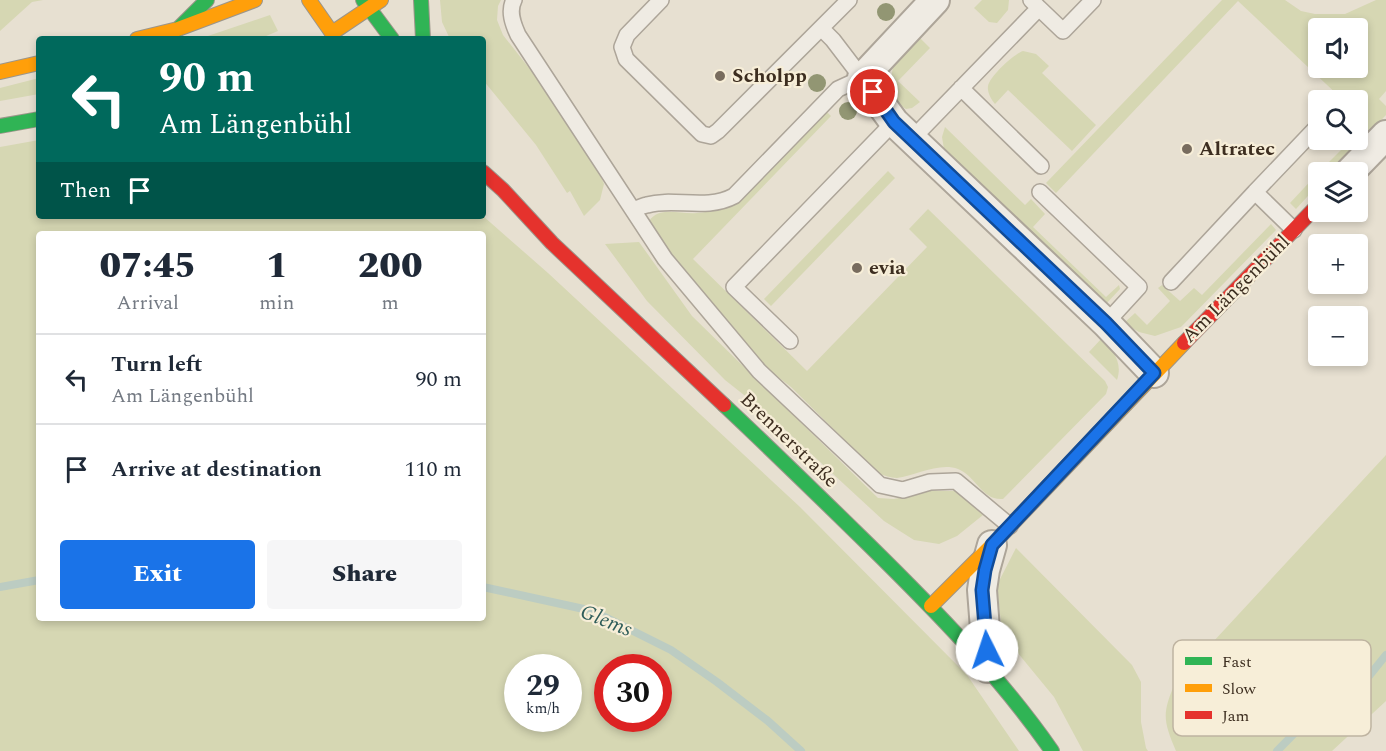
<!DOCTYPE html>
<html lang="en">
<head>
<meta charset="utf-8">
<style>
	body { margin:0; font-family:Spectral,serif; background:#f6f6f7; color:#1f2937; height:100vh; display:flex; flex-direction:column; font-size:22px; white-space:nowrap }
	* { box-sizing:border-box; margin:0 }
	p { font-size:20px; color:#747a83 }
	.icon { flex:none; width:33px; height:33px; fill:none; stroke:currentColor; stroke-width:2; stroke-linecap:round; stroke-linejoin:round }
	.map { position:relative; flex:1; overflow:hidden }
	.side { position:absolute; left:36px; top:231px; width:450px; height:390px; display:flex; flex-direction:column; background:#fff; border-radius:6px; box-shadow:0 3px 9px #0003 }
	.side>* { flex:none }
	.banner { position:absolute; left:36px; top:36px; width:450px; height:183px; border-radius:6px; box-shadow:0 3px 9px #0003; background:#00695c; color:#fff; overflow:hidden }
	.controls { position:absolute; left:1308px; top:18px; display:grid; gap:12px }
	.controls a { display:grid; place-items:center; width:60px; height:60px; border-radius:6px; background:#fff; box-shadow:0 3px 9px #0003; font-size:30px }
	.speed { position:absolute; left:504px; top:654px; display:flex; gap:12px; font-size:30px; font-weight:700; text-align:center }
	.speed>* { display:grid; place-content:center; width:78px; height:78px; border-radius:50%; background:#fff; box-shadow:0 3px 9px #0003; line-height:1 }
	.speed small { font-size:15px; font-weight:400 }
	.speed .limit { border:9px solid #d22; background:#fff; color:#111 }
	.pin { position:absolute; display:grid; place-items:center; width:51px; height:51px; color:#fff; margin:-26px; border:3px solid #fff; border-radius:50%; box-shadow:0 2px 6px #0007 }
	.me { position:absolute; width:66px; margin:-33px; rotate:356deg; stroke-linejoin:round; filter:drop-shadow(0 0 4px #0008) }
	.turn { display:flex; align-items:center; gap:21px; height:126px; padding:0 24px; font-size:27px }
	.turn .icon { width:78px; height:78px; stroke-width:2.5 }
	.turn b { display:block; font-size:42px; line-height:51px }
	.then { display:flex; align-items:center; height:57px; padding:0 24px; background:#0003; gap:12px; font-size:22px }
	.eta { display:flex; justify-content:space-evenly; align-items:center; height:102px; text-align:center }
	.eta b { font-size:36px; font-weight:800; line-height:42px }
	.primary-button { display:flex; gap:12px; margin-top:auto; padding:12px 24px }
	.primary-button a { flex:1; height:69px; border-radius:6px; background:#1a73e8; color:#fff; font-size:24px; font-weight:800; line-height:69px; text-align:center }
	.primary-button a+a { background:#f6f6f7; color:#1f2937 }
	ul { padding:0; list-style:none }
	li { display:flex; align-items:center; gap:18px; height:90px; padding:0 24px; border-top:2px solid #e0e1e3 }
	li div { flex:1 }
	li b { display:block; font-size:22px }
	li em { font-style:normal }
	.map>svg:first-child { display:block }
	.green { fill:#d6d7b3; fill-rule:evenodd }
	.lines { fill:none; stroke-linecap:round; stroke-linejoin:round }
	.stream { stroke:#bcccc2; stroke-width:8 }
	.lane-casing { stroke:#ada599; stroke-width:18 }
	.street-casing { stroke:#ada599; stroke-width:32 }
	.fast-casing { stroke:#9c958a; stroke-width:16 }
	.slow-casing { stroke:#9c958a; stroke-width:16 }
	.jam-casing { stroke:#9c958a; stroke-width:16 }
	.lane { stroke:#efebe3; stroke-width:15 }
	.street { stroke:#efebe3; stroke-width:28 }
	.fast { stroke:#30b455; stroke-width:14 }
	.slow { stroke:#ff9f0a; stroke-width:14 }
	.jam { stroke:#e5322d; stroke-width:14 }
	.tree { fill:#929673 }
	.route-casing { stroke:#114b97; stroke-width:15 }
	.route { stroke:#1a73e8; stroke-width:10 }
	.poi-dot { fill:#786c5e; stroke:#f7eed8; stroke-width:2 }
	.labels { text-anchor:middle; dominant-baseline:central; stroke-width:4.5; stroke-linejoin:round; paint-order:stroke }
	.poi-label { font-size:20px; font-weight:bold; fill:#3d2e20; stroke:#f7eed8; text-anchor:start }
	.street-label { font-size:20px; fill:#3d2e20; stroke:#f7eed8 }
	.water-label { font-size:21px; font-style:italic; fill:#2f5d5a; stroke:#f7eed8 }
	.key { fill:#f7eed8; stroke:#bfb4a1; stroke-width:1.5 }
	.key-label { font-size:16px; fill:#3d2e20 }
</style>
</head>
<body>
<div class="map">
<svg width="1386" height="751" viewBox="0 0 1386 751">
	<rect width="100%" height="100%" fill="#e7e0d1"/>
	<path class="green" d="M0 0H43L32 2 0 31Z
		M440 0H501L498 6 497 20 503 35 558 105 597 167 604 184 600 200 584 216 570 191 567 193 536 145 483 80V39H450L442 22Z
		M982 0H1009L1008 10 997 23 989 22 974 8Z
		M1222 0H1285L1301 11 1315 14H1345L1376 0H1386V91L1379 99 1386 106V115L1331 172H1319L1351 140H1358V133L1366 124 1358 115V100H1343L1238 1 1056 193 1046 183ZM1318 28H1358V68H1318Z
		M270 15 278 31 259 39H199Z
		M916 34 930 48 898 81 920 102 912 108 906 109C890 100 888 72 897 57 902 49 910 41 916 34Z
		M1023 51 1036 54 1049 66 1042 73 1096 125 1072 151 1008 90 995 104C991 99 987 92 988 86 990 76 1014 54 1023 51Z
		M39 78V94L0 101V88Z
		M826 111 831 116 693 259 807 371 927 247 909 229 928 209 1105 381 1108 387 1106 394 1003 499C982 501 976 476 958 469 939 462 915 476 897 478 891 478 884 475 879 474L791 387 769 370 691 282 649 221C660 205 681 215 697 213 712 212 725 207 738 202Z
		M945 127 1025 205 1031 199 1045 214 1033 227 1106 297 1119 285 1120 289 1105 305 944 149 942 137Z
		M39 140V216H483L548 273 800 507 967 675 1019 751H0V147ZM39 234H483V618H39ZM518 668H568V718H518ZM608 668H658V718H608Z
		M888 171 895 178 771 306 764 299Z
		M1318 173V185L1296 209 1290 203Z
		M1271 224 1276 230 1181 327 1155 336 1139 332 1124 323 1135 313 1147 325 1170 301 1158 288 1162 285 1180 301 1194 288 1202 295Z
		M639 242 692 316 878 498 894 499 930 491H957L983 515 957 536 939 544 914 540 884 521 767 413 725 380 647 301 605 244Z
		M1102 338C1113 351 1123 362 1117 380L1089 352Z
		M1386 455V701L1332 751H1176C1163 720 1162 714 1175 683Z
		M1016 548 1132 665 1141 682V722L1146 748 1148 751H1083L1054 697 1013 647 1001 623 997 585Z"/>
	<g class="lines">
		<path class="stream" d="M0 587 39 580
			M483 587 593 611 671 650 717 682 768 721 801 751
			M1277 751 1328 699 1352 697 1386 655"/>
		<defs>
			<path id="lane" d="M514 0C508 11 513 24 518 35L665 259 759 371 880 485 903 490 930 482 956 481 1010 526
				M661 0 627 35 622 47 626 59 702 134 711 136 718 131 849 0
				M1039 8 1063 31 1093 0
				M961 88 1041 166
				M912 139 1039 8 1031 0
				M1040 192 1139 287 1106 323
				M1255 192 1318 126
				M633 210C638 208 642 206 647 205 674 197 706 211 734 196L838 89 862 78 833 40 821 28
				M1171 282 1255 192 1294 230
				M790 341 734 287 894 122"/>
			<path id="street" d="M935 0 862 78 894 122 1106 323 1154 373
				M1350 172 1386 135
				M988 668 982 590 985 570 992 545"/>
			<path id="fast" d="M363 0 392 39
				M421 0 423 39
				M178 29 207 0
				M0 126 39 119
				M724 405C773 451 820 497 868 544 934 609 999 675 1052 751"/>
			<path id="slow" d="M309 0 332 33 381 0
				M137 39 178 29 255 0
				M0 72 39 63
				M931 606 992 545 1184 343"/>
			<path id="jam" d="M483 172 503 190 552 243 724 405
				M1184 343 1318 205"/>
		</defs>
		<use href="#lane" class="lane-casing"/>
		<use href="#street" class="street-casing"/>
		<use href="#fast" class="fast-casing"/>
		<use href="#slow" class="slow-casing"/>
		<use href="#jam" class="jam-casing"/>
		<use href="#lane" class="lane"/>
		<use href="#street" class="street"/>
		<use href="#fast" class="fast"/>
		<use href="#slow" class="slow"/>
		<use href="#jam" class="jam"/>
	</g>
	<g class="tree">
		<circle cx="886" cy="12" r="9"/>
		<circle cx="817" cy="83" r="9"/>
		<circle cx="848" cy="111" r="9"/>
	</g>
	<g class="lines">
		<defs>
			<path id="route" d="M873 92 894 122 1106 323 1154 373 992 545 985 570 982 590 987 650"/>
		</defs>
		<use href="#route" class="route-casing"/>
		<use href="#route" class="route"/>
	</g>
	<g class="poi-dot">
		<circle cx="720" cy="76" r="6"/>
		<circle cx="1187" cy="149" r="6"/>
		<circle cx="857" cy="268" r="6"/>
	</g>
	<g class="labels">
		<g class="poi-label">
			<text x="732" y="76">Scholpp</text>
			<text x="1199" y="149">Altratec</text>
			<text x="869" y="268">evia</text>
		</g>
		<g class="street-label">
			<text transform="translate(1236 289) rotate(-45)">Am Längenbühl</text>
			<text transform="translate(789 440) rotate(44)">Brennerstraße</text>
		</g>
		<g class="water-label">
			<text transform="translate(606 621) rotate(22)">Glems</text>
		</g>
	</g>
	<rect x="1173" y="640" width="198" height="96" rx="9" class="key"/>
	<rect x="1185" y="657" width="27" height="8" fill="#30b455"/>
	<rect x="1185" y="684" width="27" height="8" fill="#ff9f0a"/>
	<rect x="1185" y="711" width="27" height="8" fill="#e5322d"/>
	<g class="key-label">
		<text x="1222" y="667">Fast</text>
		<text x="1222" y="694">Slow</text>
		<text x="1222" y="721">Jam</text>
	</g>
</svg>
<div class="controls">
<a><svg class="icon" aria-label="sound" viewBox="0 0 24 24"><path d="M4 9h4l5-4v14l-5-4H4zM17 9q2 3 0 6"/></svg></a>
<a><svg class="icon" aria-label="search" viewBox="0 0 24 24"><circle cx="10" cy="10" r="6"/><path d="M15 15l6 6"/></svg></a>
<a><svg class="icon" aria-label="layers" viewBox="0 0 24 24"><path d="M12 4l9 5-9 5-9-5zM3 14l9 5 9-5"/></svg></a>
<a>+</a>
<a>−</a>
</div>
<div class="speed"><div>29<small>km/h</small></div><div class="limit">30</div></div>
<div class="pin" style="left:873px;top:92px;background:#d93025"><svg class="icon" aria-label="arrive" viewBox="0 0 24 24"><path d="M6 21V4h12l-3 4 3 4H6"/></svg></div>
<svg class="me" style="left:987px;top:650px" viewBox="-20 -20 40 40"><circle r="19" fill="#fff"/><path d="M0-13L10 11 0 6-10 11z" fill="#1a73e8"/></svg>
<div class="banner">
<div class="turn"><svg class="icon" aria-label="left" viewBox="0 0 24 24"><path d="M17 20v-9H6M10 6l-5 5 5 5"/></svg><div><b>90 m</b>Am Längenbühl</div></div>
<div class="then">Then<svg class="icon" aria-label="arrive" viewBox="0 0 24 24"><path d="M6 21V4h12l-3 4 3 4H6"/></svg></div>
</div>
<section class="side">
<div class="eta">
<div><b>07:45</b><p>Arrival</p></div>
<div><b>1</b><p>min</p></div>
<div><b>200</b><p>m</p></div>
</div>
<ul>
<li><svg class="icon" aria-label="left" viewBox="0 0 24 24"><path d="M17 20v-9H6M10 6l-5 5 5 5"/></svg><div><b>Turn left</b><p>Am Längenbühl</p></div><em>90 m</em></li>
<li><svg class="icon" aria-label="arrive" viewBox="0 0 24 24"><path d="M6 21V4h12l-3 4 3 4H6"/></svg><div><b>Arrive at destination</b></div><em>110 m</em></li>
</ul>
<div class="primary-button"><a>Exit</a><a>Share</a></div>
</section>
</div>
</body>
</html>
